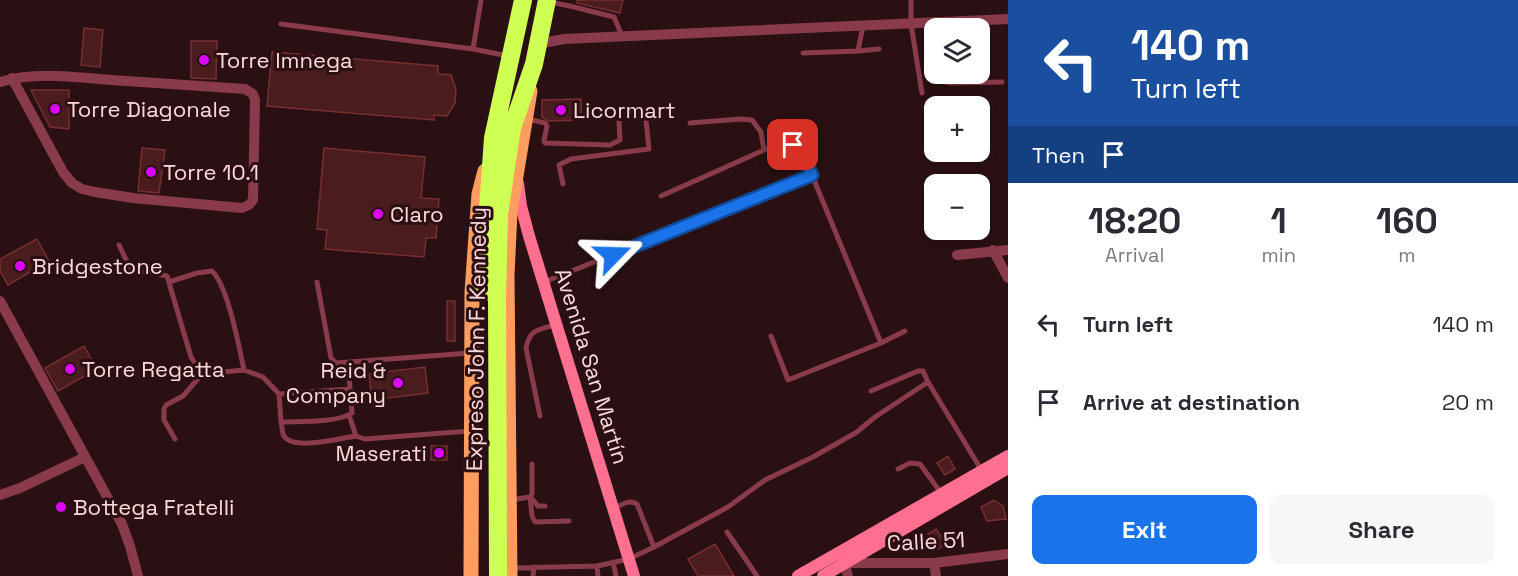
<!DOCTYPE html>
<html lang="en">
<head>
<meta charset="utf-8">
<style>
	body { margin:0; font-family:"Space Grotesk",sans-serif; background:#f7f7f7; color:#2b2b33; height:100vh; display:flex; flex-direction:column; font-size:22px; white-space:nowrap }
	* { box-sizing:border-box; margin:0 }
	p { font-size:20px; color:#7c7c81 }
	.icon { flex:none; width:33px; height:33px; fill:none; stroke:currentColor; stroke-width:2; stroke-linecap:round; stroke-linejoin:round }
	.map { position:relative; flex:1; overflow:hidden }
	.side { display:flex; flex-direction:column; background:#fff; width:510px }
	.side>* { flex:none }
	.guide { background:#1a4fa0; color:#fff; overflow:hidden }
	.fabs { position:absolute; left:924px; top:18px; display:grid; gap:12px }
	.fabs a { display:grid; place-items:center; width:66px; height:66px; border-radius:12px; background:#fff; box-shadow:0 3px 9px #0003; font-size:30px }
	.pin { position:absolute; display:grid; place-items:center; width:51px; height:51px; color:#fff; margin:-26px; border-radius:12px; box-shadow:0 3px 9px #0006 }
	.me { position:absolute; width:66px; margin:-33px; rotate:68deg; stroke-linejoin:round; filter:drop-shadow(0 0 4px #0008) }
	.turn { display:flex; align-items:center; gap:21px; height:126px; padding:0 24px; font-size:27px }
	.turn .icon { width:78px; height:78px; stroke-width:2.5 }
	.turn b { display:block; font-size:42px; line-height:51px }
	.then { display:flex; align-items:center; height:57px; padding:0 24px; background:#0003; gap:12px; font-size:22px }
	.eta { display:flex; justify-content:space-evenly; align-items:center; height:102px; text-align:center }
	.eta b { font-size:36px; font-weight:700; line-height:42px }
	.cta { display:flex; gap:12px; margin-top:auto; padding:12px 24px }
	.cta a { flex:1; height:69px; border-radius:12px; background:#1a73e8; color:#fff; font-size:24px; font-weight:700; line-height:69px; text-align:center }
	.cta a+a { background:#f7f7f7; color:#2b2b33 }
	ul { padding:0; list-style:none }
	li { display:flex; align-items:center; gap:18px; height:78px; padding:0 24px }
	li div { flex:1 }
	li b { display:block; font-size:22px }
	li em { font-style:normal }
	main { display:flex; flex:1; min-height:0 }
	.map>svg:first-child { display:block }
	.building { fill:#4b1c1e; stroke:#772e31; stroke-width:1.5 }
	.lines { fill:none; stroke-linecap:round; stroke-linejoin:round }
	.lane { stroke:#893b4b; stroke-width:5 }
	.street { stroke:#893b4b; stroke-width:10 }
	.secondary { stroke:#ff7090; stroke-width:12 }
	.primary { stroke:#ff9d60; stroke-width:15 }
	.highway { stroke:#d0ff54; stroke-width:18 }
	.route-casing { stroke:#114b97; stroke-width:15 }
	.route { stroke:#1a73e8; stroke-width:10 }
	.poi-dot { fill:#db05ff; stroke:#2a1012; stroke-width:2 }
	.labels { text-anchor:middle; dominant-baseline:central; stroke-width:6; stroke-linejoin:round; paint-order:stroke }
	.poi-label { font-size:22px; fill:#ffd9de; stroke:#2a1012; text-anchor:start }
	.street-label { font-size:22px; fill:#ffd9de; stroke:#2a1012 }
</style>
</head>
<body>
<main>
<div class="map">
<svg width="1008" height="576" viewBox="0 0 1008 576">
	<rect width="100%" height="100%" fill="#2a1012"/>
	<path class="building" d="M577 0H623L620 13 577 3Z
		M84 28 103 30 100 67 81 65Z
		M191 41H217L216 79 191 78Z
		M272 52 438 66V74L451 75 456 89 455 103 447 116 434 115V120L267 106Z
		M31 90H69V129L50 127Z
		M581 99V120L549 121 542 117V100Z
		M142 148 165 150 159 193 138 191Z
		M324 148 425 157 421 198 439 199 436 238H426L424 257 325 249 327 230 317 229Z
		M37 239 49 261 8 285 0 271V259Z
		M447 301H455V341H447Z
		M84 346 97 369 58 391 45 368Z
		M425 367 428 393 372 400 369 374Z
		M431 446H447V460H431Z
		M948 456 955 469 945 475 937 463Z
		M994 500 1003 506 1006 519 987 521 981 507Z
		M936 529 946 544 938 549 928 534Z
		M715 544 734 576H698L688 559Z"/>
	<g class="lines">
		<path class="lane" d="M911 0V24L922 93
			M549 2 570 6 614 17 622 36
			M281 24 473 49 508 56
			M473 49 481 0
			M858 51 879 49
			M803 53 858 51 863 26
			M943 74 945 82 950 83 1002 82
			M528 119 545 123 547 126 544 141 545 143 610 145 620 140 619 121
			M690 123 741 119 752 120 761 132 764 150 777 145H793C804 154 809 162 812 175
			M563 184 559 165 571 159 649 149 645 111
			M661 196 764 150
			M119 245 131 270 167 276 191 357 202 374 244 370 263 377 279 394 281 422C301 421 336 423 352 413L348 363
			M169 282 197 273 212 271C228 286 239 347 244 370
			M317 282 331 358 336 363 470 353
			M544 282 812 175 881 343 788 380 771 336
			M881 343 905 331
			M871 391 918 371H923L928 382
			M279 394 350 389
			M349 415 356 436 365 439 470 431
			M540 416 526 348C530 329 538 330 555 325
			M281 422C282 425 282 433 284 436 293 451 341 438 356 436
			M175 439 164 420V409L166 405 183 396 202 374
			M898 469 910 463 920 464 941 493
			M530 497 532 516 535 522 569 521
			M531 498 538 506H545
			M510 500 530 497 532 494V464
			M727 532 757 576
			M654 547 728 507 765 480 813 457 857 432 875 417 928 382 982 471
			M613 562 616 576
			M597 566 598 576
			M512 568 597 566 629 559 654 547 637 504C629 499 621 505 613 509
			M533 576 534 567"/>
		<path class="street" d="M538 44 564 39 1008 19
			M0 82C34 71 75 77 111 80 155 83 200 86 245 89L253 94 255 100 253 200 249 205 242 208 133 198 95 192 82 189 72 183 63 172 12 78
			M993 250 1008 278
			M957 255 1008 250
			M0 301 122 524 130 546 138 576
			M0 495 20 488 85 457
			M843 557 848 576
			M846 563H934L1008 554
			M934 563 936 576"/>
		<path class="secondary" d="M518 183 521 206 529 236 634 576
			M798 576 1008 456
			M823 576 1008 468"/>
		<path class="primary" d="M471 576 472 292 479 194 485 171
			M510 576 507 275 510 212 530 91"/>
		<path class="highway" d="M485 292V252L493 138 523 0
			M498 576 497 297 499 214 512 128 534 64 547 0"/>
	</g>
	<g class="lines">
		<defs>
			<path id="route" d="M613 255 812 175 802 153 793 145"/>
		</defs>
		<use href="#route" class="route-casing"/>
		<use href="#route" class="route"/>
	</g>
	<g class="poi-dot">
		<circle cx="204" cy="60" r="6"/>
		<circle cx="55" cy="109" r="6"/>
		<circle cx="561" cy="110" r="6"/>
		<circle cx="151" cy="172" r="6"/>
		<circle cx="378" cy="214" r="6"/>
		<circle cx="20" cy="266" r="6"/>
		<circle cx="70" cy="369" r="6"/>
		<circle cx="398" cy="383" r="6"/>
		<circle cx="439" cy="453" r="6"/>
		<circle cx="61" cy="507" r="6"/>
	</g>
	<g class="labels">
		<g class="poi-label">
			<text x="216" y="60">Torre Imnega</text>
			<text x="67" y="109">Torre Diagonale</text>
			<text x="573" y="110">Licormart</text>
			<text x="163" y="172">Torre 10.1</text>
			<text x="390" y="214">Claro</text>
			<text x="32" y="266">Bridgestone</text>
			<text x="82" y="369">Torre Regatta</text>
			<text x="386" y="370" text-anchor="end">Reid &amp;<tspan x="386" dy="25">Company</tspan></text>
			<text x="427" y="453" text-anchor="end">Maserati</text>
			<text x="73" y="507">Bottega Fratelli</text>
		</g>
		<g class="street-label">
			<text transform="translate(476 339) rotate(-89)">Expreso John F. Kennedy</text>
			<text transform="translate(592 366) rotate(73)">Avenida San Martín</text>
			<text transform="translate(926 541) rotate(-3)">Calle 51</text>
		</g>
	</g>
</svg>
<div class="fabs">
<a><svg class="icon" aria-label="layers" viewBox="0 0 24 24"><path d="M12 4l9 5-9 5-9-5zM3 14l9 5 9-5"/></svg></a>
<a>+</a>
<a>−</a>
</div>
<div class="pin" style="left:793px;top:145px;background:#d93025"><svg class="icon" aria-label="arrive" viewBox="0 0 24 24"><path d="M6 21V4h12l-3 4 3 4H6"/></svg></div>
<svg class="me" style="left:613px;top:255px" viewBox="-20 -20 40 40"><path d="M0-17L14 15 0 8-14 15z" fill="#1a73e8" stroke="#fff" stroke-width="4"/></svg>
</div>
<section class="side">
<div class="guide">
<div class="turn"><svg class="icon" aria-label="left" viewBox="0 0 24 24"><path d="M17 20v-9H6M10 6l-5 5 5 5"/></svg><div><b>140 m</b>Turn left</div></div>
<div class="then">Then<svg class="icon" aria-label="arrive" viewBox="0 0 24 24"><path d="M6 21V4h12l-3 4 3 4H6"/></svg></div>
</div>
<div class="eta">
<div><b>18:20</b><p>Arrival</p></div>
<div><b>1</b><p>min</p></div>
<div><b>160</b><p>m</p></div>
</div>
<ul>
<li><svg class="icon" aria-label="left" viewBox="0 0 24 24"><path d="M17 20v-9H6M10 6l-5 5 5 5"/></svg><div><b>Turn left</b></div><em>140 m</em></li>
<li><svg class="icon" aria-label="arrive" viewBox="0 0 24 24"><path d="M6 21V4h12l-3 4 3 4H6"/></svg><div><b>Arrive at destination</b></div><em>20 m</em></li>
</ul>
<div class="cta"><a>Exit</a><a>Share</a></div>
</section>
</main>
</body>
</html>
